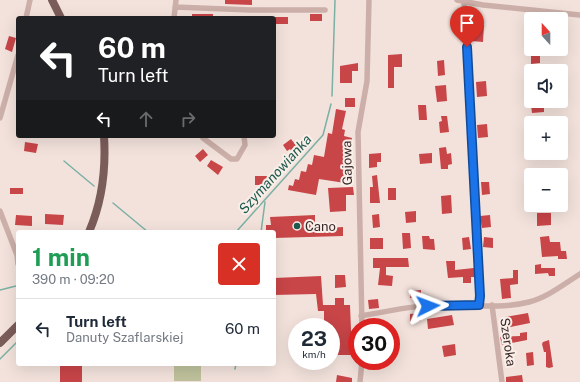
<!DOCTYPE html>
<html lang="en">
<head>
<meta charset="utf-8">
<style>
	body { margin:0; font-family:"Public Sans",sans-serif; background:#f6f6f7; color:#1f2937; height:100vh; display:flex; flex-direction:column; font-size:15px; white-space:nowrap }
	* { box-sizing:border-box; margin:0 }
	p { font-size:13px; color:#747a83 }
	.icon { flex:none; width:22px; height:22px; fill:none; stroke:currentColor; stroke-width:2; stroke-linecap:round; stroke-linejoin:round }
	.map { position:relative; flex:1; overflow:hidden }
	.drawer { position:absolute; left:16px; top:230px; width:260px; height:136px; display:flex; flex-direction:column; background:#fff; border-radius:4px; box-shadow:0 4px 16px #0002 }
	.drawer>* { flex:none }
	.banner { position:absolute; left:16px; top:16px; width:260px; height:122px; border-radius:4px; box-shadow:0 4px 16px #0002; background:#202124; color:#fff; overflow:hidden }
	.needle { width:26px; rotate:339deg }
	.buttons { position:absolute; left:524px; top:12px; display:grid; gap:8px }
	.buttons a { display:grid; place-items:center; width:44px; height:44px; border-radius:4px; background:#fff; box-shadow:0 4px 16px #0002; font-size:20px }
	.speed { position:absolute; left:288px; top:318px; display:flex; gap:8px; font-size:20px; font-weight:700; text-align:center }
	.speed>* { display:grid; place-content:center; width:52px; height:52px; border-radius:50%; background:#fff; box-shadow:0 4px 16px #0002; line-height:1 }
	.speed small { font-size:10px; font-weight:400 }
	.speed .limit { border:6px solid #d22; background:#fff; color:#111 }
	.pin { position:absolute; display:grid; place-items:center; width:34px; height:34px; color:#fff; margin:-41px -17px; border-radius:50% 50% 50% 0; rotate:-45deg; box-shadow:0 0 4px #0007 }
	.pin .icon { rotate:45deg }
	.me { position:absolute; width:44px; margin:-22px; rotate:87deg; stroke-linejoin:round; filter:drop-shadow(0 0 3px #0008) }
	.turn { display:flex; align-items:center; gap:14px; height:84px; padding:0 16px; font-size:18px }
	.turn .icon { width:52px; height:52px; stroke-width:2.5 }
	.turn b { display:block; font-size:28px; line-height:34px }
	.lanes { display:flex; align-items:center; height:38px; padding:0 16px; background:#0003; justify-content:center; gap:20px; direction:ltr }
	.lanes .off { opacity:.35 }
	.round { display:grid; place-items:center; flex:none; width:42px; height:42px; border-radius:4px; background:#f6f6f7 }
	.overview { display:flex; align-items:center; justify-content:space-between; height:68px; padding:0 16px }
	h1 { font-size:24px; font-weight:700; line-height:30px; color:#1e9e55 }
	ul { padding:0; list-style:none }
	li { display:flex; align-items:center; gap:12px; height:60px; padding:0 16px; border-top:1px solid #e0e1e3 }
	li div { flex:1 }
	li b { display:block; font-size:15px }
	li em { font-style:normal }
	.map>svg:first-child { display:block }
	.green { fill:#bfc29c }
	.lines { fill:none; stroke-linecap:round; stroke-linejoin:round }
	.stream { stroke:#7bb0a5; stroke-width:1.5 }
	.building { fill:#c84548 }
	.minor { stroke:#cbafa8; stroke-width:5.5 }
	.primary { stroke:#7a5c59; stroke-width:8 }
	.route-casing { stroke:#114b97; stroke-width:10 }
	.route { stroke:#1a73e8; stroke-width:7 }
	.poi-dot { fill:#1d5a4e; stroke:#faeee9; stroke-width:1.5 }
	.labels { text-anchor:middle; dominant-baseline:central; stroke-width:4; stroke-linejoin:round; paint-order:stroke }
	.street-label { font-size:13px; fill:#382928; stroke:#faeee9 }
	.poi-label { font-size:13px; fill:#382928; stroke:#faeee9; text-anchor:start }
	.water-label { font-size:14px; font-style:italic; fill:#1d5a4e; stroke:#faeee9 }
</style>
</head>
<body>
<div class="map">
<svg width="580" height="382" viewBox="0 0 580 382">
	<rect width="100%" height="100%" fill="#f3e2dc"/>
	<path class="green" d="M174 364H201V381H174Z"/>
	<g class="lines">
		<path class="stream" d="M332 96 335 0
			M64 161 94 186
			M113 203 148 232
			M236 232 323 135 331 104
			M261 232 265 202
			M0 290 16 286
			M0 359 18 341
			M235 369 236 364"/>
	</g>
	<path class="building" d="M225 0H252V5L225 4Z
		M192 14H213V18H192Z
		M310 14H322V21H310Z
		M274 17H288V24H274Z
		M478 25H484L483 42 471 41V36H478Z
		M9 36 16 38 12 52 5 49Z
		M531 52H540V63L531 64Z
		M402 54V67H394V88H388V55Z
		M444 60 445 75 438 76 437 61Z
		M358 63V71H352V83H340V66Z
		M486 81 487 96 477 97 476 82Z
		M446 85 447 101 437 102 435 86Z
		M345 98H355V107H345Z
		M544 104V112L532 113 531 105Z
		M418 105H426L427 120H419Z
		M336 109 346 111 342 129 345 130 344 136 352 138 345 183 319 179 316 195 288 190 289 185 293 186 295 179 299 180 301 171 306 172 308 164 312 165 314 155 324 157 328 133 332 134Z
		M441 116H447L449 132 440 133 439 122 442 121Z
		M487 124 488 137 478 138 477 125Z
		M291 139 301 152 295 156 290 149 287 151 283 145Z
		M25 142 38 144 36 153 24 151Z
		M446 147 447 154 451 153 452 164 448 165V169H441L439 148Z
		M203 149 208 155 200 162 195 156Z
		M381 153V162H377V167L369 168V154Z
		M432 153V163L420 164 419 154Z
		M211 160 223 167 218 175 207 166Z
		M377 175 380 203H370V187H373L372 176Z
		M255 176H267V185H255Z
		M481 182H489L490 194 482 195Z
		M353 187 354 195H346V211L330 212 328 188Z
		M10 188H23V194H10Z
		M388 188H396V200H388Z
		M451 195 452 213 442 214 441 196Z
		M416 211V222L406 223 405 212Z
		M537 213H551V225L537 226Z
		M45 214 64 215 63 225 45 224Z
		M379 214 380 227 373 228 372 215Z
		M16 215 32 216V226L15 225Z
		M315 215V223H328V228L343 227V236L274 238V232H266V225H271L270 217Z
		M490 215 491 227 482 228 480 216Z
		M402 233H410L411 248 403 249Z
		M422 236H429L430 239H434L435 250 423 249Z
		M549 236 550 242H560L561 251H566L567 259H558V256L542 257 540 237Z
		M469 237 471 249 463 250 462 238Z
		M484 237 493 238V248L483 247Z
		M370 238H383V249H370Z
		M373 258H408L409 267H386V275L393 276 392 286 378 285 380 268H373Z
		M446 261H455V270L474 268 475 277H471V283H463V277L448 278Z
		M541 264V268H555V276H549L548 273 535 274V265Z
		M513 270H518V284L510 285 511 298 502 299 500 279 513 278Z
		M335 275H345L346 287 335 288Z
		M321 276 323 305H335V298H344V305H350L352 355H331V327H324V311H318L316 294 274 295V278Z
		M421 290V298H410V291Z
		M378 299 379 308 369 309 368 300Z
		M421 313V321L410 322V314Z
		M528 313 530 323 506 328 505 317Z
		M452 315 454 325 428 329 427 319Z
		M527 332V340L502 345 500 337 520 336V333Z
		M549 340 553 367 549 368 546 367V352H544L542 344 543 342Z
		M455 344 456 355 444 357 442 346Z
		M533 352 534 365 527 366 526 353Z
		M60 364H82V382H60Z
		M337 375 352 378V382H336Z
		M522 375 523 382H506V377Z"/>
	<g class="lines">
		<path class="minor" d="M457 0 483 5 580 15
			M464 2 480 296 479 305
			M175 7 250 10H325
			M26 18 30 0
			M174 18 176 0
			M0 118 18 55
			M203 138 231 159H237L245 145 244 136
			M0 211 17 255 18 264
			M492 305 502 382
			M361 316C388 311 416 305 443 305 471 305 502 309 529 302 548 297 564 284 580 274
			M362 327 358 132 367 81 369 0
			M360 382 362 361"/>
		<path class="primary" d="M52 0 61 18
			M89 232C102 202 106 168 104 136
			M0 343 18 325"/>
	</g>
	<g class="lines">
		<defs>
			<path id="route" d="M428 306 479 305 480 296 467 47"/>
		</defs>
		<use href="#route" class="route-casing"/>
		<use href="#route" class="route"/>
	</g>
	<circle class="poi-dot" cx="297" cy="226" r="4"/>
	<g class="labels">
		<g class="street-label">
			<text transform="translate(347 163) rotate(-91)">Gajowa</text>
			<text transform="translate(508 342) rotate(82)">Szeroka</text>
		</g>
		<g class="poi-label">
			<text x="305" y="226">Cano</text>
		</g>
		<g class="water-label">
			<text transform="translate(275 174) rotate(-48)">Szymanowianka</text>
		</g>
	</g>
</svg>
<div class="buttons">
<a><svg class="needle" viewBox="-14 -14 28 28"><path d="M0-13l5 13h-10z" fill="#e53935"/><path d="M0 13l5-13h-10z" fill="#747a83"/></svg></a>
<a><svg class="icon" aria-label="sound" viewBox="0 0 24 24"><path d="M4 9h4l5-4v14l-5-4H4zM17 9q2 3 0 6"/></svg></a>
<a>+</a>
<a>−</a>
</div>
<div class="speed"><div>23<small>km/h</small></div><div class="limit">30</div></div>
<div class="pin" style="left:467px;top:47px;background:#d93025"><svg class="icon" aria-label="arrive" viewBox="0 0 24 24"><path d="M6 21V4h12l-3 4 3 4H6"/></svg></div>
<svg class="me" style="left:428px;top:306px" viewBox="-20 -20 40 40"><path d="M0-17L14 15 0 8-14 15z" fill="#1a73e8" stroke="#fff" stroke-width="4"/></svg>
<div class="banner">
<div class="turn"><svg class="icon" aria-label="left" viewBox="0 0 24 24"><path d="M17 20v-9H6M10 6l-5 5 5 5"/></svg><div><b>60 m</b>Turn left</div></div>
<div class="lanes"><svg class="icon" aria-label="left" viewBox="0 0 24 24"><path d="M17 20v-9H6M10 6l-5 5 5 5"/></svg><svg class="icon off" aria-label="ahead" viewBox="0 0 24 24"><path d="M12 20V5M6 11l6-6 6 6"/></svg><svg class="icon off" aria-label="right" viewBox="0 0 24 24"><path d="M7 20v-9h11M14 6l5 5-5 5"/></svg></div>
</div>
<section class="drawer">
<div class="overview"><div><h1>1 min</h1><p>390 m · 09:20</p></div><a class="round" style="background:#d93025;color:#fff"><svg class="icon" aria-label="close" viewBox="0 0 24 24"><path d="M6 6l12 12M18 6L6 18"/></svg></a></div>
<ul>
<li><svg class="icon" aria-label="left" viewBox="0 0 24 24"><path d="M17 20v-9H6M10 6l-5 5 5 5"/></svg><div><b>Turn left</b><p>Danuty Szaflarskiej</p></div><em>60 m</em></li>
</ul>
</section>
</div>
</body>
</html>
